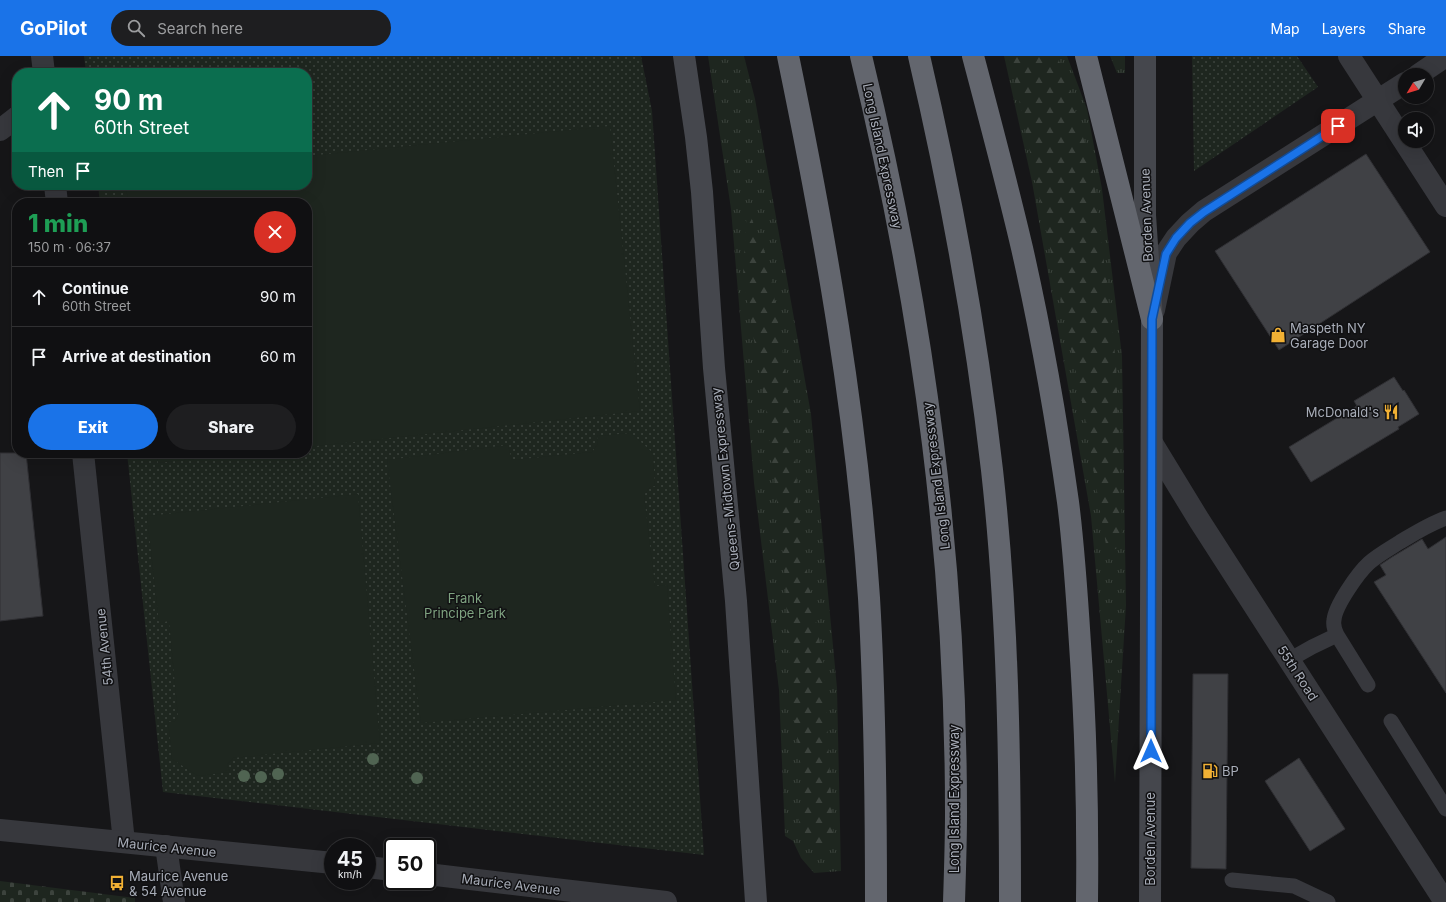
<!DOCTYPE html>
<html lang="en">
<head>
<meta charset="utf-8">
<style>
	body { margin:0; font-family:Inter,sans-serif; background:#1e1e20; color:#f1f3f6; height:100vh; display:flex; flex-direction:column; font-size:15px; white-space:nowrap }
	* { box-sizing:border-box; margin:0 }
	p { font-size:13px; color:#9c9d9f }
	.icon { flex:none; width:22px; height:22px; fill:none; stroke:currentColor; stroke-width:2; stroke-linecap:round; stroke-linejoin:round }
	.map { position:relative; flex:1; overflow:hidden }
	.drawer { position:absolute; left:12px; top:142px; width:300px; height:260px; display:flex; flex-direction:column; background:#101012; border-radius:16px; box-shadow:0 4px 16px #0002,0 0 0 1px #303032 }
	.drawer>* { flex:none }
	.banner { position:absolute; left:12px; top:12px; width:300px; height:122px; border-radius:16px; box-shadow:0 4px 16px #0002,0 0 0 1px #303032; background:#0b6e4f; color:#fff; overflow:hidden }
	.needle { width:26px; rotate:232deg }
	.fabs { position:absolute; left:1398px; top:12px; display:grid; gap:8px }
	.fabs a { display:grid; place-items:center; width:36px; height:36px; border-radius:50%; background:#101012; box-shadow:0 4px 16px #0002,0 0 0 1px #303032; font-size:20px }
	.speed { position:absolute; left:324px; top:782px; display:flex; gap:8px; font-size:20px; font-weight:700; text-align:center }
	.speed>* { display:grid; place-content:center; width:52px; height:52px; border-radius:50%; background:#101012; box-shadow:0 4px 16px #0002,0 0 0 1px #303032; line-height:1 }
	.speed small { font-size:10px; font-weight:400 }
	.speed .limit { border:2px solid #111; border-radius:6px; background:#fff; color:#111 }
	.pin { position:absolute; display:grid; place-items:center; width:34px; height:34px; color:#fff; margin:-17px; border-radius:8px; box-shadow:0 2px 6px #0006 }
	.me { position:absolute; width:44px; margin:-22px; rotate:0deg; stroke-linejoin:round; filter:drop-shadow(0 0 3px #0008) }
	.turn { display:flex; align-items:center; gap:14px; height:84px; padding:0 16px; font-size:18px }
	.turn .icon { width:52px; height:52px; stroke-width:2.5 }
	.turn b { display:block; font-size:28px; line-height:34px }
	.then { display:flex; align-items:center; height:38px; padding:0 16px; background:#0003; gap:8px; font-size:15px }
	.round { display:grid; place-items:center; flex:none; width:42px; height:42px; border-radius:21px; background:#1e1e20 }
	.overview { display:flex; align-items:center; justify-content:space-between; height:68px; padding:0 16px }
	h1 { font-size:24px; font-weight:800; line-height:30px; color:#1e9e55 }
	.button { display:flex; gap:8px; margin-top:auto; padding:8px 16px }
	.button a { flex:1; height:46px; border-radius:24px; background:#1a73e8; color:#fff; font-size:16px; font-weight:800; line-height:46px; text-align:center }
	.button a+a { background:#1e1e20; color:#f1f3f6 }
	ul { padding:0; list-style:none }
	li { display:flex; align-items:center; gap:12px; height:60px; padding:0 16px; border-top:1px solid #303032 }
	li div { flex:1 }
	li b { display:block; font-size:15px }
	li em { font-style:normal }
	header { display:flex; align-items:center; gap:24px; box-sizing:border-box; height:56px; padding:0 20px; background:#1a73e8; color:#fff }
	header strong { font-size:19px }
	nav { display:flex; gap:22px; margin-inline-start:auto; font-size:14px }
	.search { width:280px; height:36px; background:#1e1e20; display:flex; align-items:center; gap:10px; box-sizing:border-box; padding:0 14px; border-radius:22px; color:#9c9d9f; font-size:15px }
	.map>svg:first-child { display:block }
	.grass { fill:url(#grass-tufts) }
	.forest { fill:url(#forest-firs) }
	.cemetery { fill:url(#cemetery-stones) }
	.park { fill:url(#park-dots) }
	.pitch { fill:#1e261f }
	.building { fill:#404145; stroke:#303034 }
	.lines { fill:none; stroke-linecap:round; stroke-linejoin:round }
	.service { stroke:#37383d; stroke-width:15 }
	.minor { stroke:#37383d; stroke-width:22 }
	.tertiary { stroke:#37383d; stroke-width:22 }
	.secondary { stroke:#45474d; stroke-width:22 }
	.motorway { stroke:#63666e; stroke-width:22 }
	.tree { fill:#506452 }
	.route-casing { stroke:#114b97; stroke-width:10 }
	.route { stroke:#1a73e8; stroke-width:7 }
	.labels { text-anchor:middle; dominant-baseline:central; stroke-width:3; stroke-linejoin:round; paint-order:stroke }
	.street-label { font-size:13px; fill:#a8adb8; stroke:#111113 }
	.poi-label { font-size:13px; fill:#a8adb8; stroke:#111113; text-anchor:start }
	.park-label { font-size:13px; fill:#7fa381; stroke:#111113 }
</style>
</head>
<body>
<header>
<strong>GoPilot</strong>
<div class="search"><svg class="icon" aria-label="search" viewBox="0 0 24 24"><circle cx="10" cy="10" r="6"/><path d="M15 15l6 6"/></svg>Search here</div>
<nav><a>Map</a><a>Layers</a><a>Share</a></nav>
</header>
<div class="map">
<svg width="1446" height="846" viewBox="0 0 1446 846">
	<defs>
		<pattern id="grass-tufts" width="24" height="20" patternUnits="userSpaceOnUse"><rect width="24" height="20" fill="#1e261f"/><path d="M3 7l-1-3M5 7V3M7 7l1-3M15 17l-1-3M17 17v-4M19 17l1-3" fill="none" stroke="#3c433d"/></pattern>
		<pattern id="forest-firs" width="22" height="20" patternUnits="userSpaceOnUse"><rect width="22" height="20" fill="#1e261f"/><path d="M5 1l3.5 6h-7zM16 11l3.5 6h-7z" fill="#3c433d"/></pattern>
		<pattern id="cemetery-stones" width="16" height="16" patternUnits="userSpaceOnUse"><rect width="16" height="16" fill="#1e261f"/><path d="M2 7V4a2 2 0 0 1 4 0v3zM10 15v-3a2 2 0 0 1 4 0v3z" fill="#3c433d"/></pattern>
		<pattern id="park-dots" width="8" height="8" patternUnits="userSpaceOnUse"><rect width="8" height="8" fill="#1e261f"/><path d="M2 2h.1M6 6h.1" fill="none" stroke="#3c433d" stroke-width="1.8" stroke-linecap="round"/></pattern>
	</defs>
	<rect width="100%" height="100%" fill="#161618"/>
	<path class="grass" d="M708 0H744L755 43 811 358 837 632 841 815 814 817 801 802 793 785 785 780 779 634 754 427 731 153Z
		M1004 0H1067L1087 53 1102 133 1122 300 1126 549 1115 727 1091 460 1032 126Z
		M1110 0H1125V17H1117Z"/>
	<path class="forest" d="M1008 0H1057L1066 23 1093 115 1116 306 1122 480 1116 493 1107 494 1098 443 1084 355 1016 29Z
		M747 151 768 204 781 282 794 383 800 478 824 609 833 778 825 789 810 788 798 763 804 736 791 635 784 508 767 360 743 220Z"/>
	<path class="cemetery" d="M0 825 135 842V846H0Z"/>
	<path class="park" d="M84 0H641L652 55 704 799 163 736 127 397H307V147H100L98 129H307V17H86Z
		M1192 0H1297L1318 31 1194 115Z"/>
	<path class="pitch" d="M610 70 640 355 307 391V147H128L126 129H307V100Z
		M631 377 653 397 655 430 650 431 644 439 655 530 667 529 676 644 421 667 387 404 508 389 512 404 592 396 598 388 597 380Z
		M157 397H247L158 407Z
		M358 438 380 687 233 702 227 709 230 716 198 720 172 703 168 666 175 665 178 661 169 565 159 567 147 460Z"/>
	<path class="building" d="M1366 98 1430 196 1279 294 1215 195Z
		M1394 321 1403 335 1404 334 1419 358 1398 371 1399 373 1311 426 1289 391 1357 350 1354 345Z
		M0 397H26L43 560 0 565Z
		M1446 481V637L1374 526 1386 519 1380 509 1392 501 1422 483 1428 493Z
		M1193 618H1228L1226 813 1191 812Z
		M1299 702 1345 773 1310 795 1265 725Z"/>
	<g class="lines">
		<path class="service" d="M1289 604 1312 591 1337 579
			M1368 629 1337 579C1335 575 1333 569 1334 564 1335 550 1358 517 1369 507 1378 499 1389 493 1400 486 1415 477 1429 468 1446 462
			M1391 665 1446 753
			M1232 824 1294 830 1328 846"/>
		<path class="minor" d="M42 0 44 17
			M1349 0 1446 150
			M1418 19 1446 0
			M0 74 17 61
			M55 129 57 147
			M1154 254 1166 197 1176 182 1190 167 1204 155 1405 27
			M1152 387 1199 464 1445 846
			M83 397 124 786
			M166 790 174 846"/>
		<path class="tertiary" d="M0 774 333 807
			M367 811 393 814
			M427 818 666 846"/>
		<path class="secondary" d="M684 0 696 81 702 136 714 312 736 545 756 846
			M1145 0V159L1152 263 1150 846"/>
		<path class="motorway" d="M788 0C825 179 857 360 869 542 875 643 876 745 876 846
			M861 0C892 128 917 257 933 388 948 509 956 634 956 756 956 786 955 816 954 846
			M919 0C951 137 976 274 992 414 1008 557 1010 702 1010 846
			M973 0C990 64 1007 128 1022 192 1041 276 1056 361 1068 446 1074 493 1077 540 1080 588 1086 674 1088 760 1087 846
			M1086 0 1152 263"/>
	</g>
	<g class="tree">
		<circle cx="373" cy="703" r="6"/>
		<circle cx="278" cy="718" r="6"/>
		<circle cx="244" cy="720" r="6"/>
		<circle cx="261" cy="721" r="6"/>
		<circle cx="417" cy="722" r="6"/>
	</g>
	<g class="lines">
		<defs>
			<path id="route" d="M1151 695 1152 263 1166 198 1176 182 1190 167 1204 156 1338 70"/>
		</defs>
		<use href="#route" class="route-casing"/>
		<use href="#route" class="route"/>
	</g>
	<defs>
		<symbol id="shop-bare" viewBox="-9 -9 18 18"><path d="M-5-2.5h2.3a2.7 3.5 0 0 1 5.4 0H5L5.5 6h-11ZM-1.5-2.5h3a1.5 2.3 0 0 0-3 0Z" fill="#f2b134" stroke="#111113" stroke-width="2.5" paint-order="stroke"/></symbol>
		<symbol id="restaurant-bare" viewBox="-9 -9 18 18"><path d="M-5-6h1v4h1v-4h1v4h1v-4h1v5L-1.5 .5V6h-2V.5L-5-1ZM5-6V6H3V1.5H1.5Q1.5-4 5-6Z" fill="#f2b134" stroke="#111113" stroke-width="2.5" paint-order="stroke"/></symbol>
		<symbol id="fuel-bare" viewBox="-9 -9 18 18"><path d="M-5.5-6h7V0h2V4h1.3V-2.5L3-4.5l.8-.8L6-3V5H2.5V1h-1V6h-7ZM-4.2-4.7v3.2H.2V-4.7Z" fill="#f2b134" stroke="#111113" stroke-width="2.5" paint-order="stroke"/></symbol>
		<symbol id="bus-bare" viewBox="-9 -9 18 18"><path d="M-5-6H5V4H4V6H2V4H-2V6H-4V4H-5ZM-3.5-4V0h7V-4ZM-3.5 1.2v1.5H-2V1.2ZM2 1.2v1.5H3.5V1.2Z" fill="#f2b134" stroke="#111113" stroke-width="2.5" paint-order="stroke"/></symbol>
	</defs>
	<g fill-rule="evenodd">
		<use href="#shop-bare" x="1267" y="268" width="22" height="22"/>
		<use href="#restaurant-bare" x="1380" y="345" width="22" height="22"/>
		<use href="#fuel-bare" x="1199" y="704" width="22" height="22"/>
		<use href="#bus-bare" x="106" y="816" width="22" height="22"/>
	</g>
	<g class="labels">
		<g class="street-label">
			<text transform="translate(883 100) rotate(78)">Long Island Expressway</text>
			<text transform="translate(1146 159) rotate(-92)">Borden Avenue</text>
			<text transform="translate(936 420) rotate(-97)">Long Island Expressway</text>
			<text transform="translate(725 423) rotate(-96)">Queens-Midtown Expressway</text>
			<text transform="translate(104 591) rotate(-96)">54th Avenue</text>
			<text transform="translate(1298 617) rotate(57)">55th Road</text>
			<text transform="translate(954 743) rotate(-90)">Long Island Expressway</text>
			<text transform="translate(1150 783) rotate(-90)">Borden Avenue</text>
			<text transform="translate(167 791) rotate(6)">Maurice Avenue</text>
			<text transform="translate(511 828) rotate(7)">Maurice Avenue</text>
		</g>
		<g class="poi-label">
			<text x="1290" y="272">Maspeth NY<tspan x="1290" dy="15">Garage Door</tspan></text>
			<text x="1379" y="356" text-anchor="end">McDonald's</text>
			<text x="1222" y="715">BP</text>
			<text x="129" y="820">Maurice Avenue<tspan x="129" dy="15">&amp; 54 Avenue</tspan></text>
		</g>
		<g class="park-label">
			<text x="465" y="542">Frank<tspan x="465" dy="15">Principe Park</tspan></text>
		</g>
	</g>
</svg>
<div class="fabs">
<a><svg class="needle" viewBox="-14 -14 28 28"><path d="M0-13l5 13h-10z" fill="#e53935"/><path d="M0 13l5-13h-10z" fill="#9c9d9f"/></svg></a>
<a><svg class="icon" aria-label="sound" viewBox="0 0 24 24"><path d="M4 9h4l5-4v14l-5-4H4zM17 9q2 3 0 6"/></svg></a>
</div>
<div class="speed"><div>45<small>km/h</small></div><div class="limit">50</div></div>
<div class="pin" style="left:1338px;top:70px;background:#d93025"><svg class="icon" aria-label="arrive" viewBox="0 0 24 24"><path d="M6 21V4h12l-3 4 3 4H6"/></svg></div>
<svg class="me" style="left:1151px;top:695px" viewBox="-20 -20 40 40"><path d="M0-17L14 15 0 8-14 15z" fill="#1a73e8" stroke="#fff" stroke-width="4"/></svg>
<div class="banner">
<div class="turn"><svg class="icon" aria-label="ahead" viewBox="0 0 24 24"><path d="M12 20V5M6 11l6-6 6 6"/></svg><div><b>90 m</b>60th Street</div></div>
<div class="then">Then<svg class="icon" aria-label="arrive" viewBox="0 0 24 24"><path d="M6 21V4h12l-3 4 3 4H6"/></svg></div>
</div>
<section class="drawer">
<div class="overview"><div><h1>1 min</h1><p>150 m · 06:37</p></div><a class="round" style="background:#d93025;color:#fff"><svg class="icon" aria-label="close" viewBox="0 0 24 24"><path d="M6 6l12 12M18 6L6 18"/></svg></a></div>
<ul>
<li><svg class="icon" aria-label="ahead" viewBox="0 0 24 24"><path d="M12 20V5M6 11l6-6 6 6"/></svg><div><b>Continue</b><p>60th Street</p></div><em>90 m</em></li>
<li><svg class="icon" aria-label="arrive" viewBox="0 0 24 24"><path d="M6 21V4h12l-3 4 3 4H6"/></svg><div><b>Arrive at destination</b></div><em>60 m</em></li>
</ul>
<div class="button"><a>Exit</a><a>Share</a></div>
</section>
</div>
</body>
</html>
